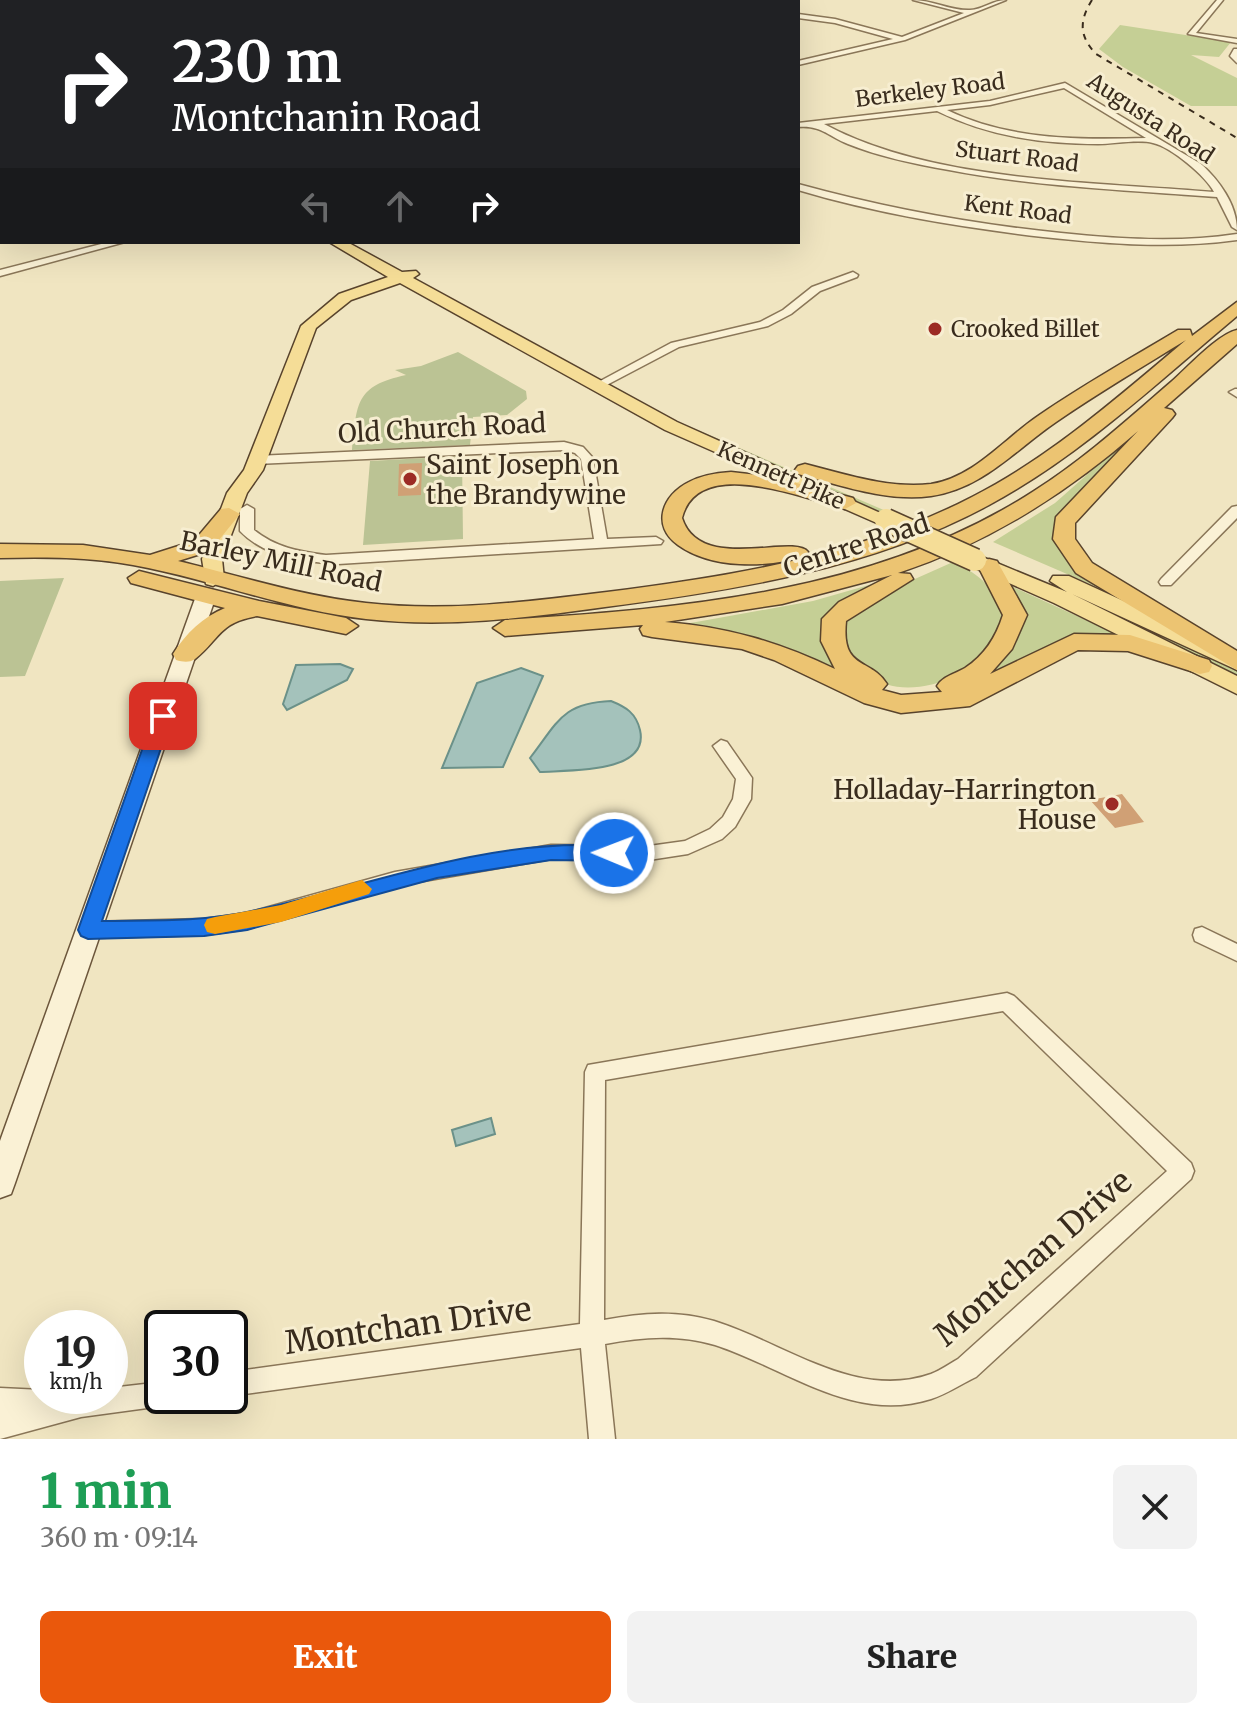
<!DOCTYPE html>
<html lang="en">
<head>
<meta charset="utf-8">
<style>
	body { margin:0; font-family:Merriweather,serif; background:#f2f2f2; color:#222; height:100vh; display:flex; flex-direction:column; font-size:30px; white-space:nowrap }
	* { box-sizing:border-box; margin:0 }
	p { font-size:26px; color:#767676 }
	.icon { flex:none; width:44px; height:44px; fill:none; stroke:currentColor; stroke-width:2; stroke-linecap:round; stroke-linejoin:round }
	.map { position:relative; height:1439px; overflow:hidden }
	.sheet { display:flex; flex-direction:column; background:#fff; flex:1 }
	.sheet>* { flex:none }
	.banner { position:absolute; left:0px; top:0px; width:800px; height:244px; box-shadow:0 8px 32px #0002; background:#202124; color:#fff; overflow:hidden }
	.speed { position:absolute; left:24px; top:1310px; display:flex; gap:16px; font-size:40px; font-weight:700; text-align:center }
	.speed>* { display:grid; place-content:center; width:104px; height:104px; border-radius:50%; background:#fff; box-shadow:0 8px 32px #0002; line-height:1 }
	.speed small { font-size:20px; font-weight:400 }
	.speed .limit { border:4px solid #111; border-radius:12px; background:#fff; color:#111 }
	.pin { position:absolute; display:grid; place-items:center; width:68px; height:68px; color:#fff; margin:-34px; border-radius:16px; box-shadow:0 4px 12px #0006 }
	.me { position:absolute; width:88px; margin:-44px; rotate:271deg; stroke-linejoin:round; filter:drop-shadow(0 0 6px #0008) }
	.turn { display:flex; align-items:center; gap:28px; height:168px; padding:0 40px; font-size:36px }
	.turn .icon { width:104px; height:104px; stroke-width:2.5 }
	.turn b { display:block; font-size:56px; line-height:68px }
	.lanes { display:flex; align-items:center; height:76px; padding:0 40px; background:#0003; justify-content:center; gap:40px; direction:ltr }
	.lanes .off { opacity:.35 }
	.round { display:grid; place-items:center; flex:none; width:84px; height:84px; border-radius:12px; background:#f2f2f2 }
	.head { display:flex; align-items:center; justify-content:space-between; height:136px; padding:0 40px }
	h1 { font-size:48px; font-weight:800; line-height:60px; color:#1e9e55 }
	.button { display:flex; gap:16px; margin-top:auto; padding:16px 40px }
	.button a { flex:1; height:92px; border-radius:12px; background:#ea580c; color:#fff; font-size:32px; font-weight:800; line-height:92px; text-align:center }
	.button a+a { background:#f2f2f2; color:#222 }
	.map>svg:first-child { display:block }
	.green { fill:#c5cf95 }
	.cemetery { fill:#bbc394 }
	.water { fill:#a4c2bb; stroke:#6b9189; stroke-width:2 }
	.building { fill:#d0a075 }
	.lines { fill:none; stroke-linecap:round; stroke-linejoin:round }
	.minor-casing { stroke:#8a7658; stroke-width:3 }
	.secondary-casing { stroke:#6c563b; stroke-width:3 }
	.primary-casing { stroke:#58432c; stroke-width:3 }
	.trunk-casing { stroke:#58432c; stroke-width:3 }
	.minor { fill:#faf1d5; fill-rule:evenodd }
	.secondary { fill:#faf1d5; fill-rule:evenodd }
	.primary { fill:#f5dd97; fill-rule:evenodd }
	.trunk { fill:#ecc472; fill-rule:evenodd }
	.rail { stroke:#392c1d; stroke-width:2; stroke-dasharray:6 6; stroke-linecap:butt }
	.primary-bridge-casing { stroke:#58432c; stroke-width:25; stroke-linecap:butt }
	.primary-bridge { stroke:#f5dd97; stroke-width:22 }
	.route { fill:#1a73e8; stroke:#114b97; stroke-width:2 }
	.slow { fill:#f59e0b }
	.poi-dot { fill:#9c2b25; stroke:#f7eed1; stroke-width:3 }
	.labels { text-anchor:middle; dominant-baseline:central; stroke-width:6; stroke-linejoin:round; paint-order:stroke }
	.far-street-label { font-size:22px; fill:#392c1d; stroke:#f7eed1 }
	.far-poi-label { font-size:22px; fill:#392c1d; stroke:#f7eed1; text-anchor:start }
	.street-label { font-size:26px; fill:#392c1d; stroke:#f7eed1 }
	.poi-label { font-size:26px; fill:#392c1d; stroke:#f7eed1; text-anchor:start }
	.near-street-label { font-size:32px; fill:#392c1d; stroke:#f7eed1 }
</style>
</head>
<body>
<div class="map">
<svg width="1237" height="1439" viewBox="0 0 1237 1439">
	<rect width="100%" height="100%" fill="#f0e5c1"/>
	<path class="green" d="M1120 25 1231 42 1219 57 1191 55 1237 78V106H1191L1123 67 1099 49Z
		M1159 411 1062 520 1111 593 993 542 1055 503Z
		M672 419 886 511 891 519 672 422Z
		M982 555 1148 626 1237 671V677Z
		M953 562C982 575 993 588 1007 616 1002 627 997 639 990 649 966 681 901 703 868 674 857 665 848 652 839 642L845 615 870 599Z
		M883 581 833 611 851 677 686 629 685 624 813 601Z
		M1011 586 1123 637 1060 642 982 677 998 662Z"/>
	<path class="cemetery" d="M458 352 526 391 527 399 507 415 473 417 470 445 352 450C357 403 355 386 406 375L395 370 421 366Z
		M462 456 463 539 363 545 370 461Z
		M64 578 25 676 0 677V581Z"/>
	<path class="water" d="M340 664 353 669 347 680 287 710 283 704 296 665Z
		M521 668 543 676 503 767 442 768 477 683Z
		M611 701C626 707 636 713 640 730 650 774 569 770 540 772L530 758C558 722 562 703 611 701Z
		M491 1118 495 1134 456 1146 452 1130Z"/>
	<path class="building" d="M422 463 421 495 398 496 399 464Z
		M1122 794 1144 822 1115 828 1090 800Z"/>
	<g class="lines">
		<defs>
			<path id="minor" d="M665 0H671V2H665Z
				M689 0H695V2H689Z
				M913 0C932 0 951 11 970 10 982 10 993 0 1006 0L905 40 798 65V61L893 39 835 23 798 18V14L835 19 902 37 964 13Z
				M1217 0H1223L1196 33 1237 39V43L1188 34Z
				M1234 49H1237V63L1230 56Z
				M1065 83 1201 164C1219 180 1237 205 1237 230L1232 227 1217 197C1128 190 1037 187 949 170 915 164 880 157 848 144 828 136 821 125 798 127V123L990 101ZM1064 88 1146 138C1078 140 1009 140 947 110L990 105ZM937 111C988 136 1041 144 1098 144 1113 144 1139 139 1153 143 1171 147 1206 176 1214 192 1093 182 931 182 824 124Z
				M798 184C885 208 971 224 1061 233 1120 239 1178 243 1237 234V240C1172 249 1108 244 1043 237 960 227 878 214 798 190Z
				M109 242H125L0 276V270Z
				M853 272 858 275 857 277 820 291 791 314 768 326 679 347 601 388 591 386 671 343 760 322 783 310 812 287Z
				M1235 389H1237V397L1229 392Z
				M564 442 583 447 593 458 607 539 656 537 663 541 661 544 338 564C304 562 265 557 240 531V509L247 505 254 509V530C275 547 299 552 326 555L594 539 581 459 575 453 564 450 256 464 250 460 256 456Z
				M1237 506V518L1171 585H1161L1159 582 1161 579 1232 507Z
				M721 740 727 742 752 778 751 799 735 827 722 839 688 854 649 860 551 859 395 886 247 929 204 935 88 938 81 936 79 930 81 924 88 922 204 919 247 913 395 872 551 845 649 846 685 841 710 829 723 817 733 799 736 779 713 746Z
				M1202 927 1237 944V961L1195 941 1193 935 1195 929Z
				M1007 993 1014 996 1191 1163 1194 1171 1191 1179 976 1377C961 1384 947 1394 931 1399 853 1424 786 1368 715 1345 678 1334 642 1337 605 1344L615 1439H589L581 1348 230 1396H229L230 1372 580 1324 585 1072 588 1065ZM1003 1011 1167 1171 958 1359C949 1364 941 1370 931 1374 855 1401 783 1342 714 1321 677 1310 641 1313 604 1320L605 1080Z
				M162 1382V1396H174L171 1403 162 1406 81 1417 0 1439V1388L42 1390V1396H110V1388Z"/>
			<path id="secondary" d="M418 0H426L427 2H419Z
				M206 590 216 596 15 1183 11 1194 0 1198V1141L196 596Z"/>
			<path id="primary" d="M0 70H2V77H0Z
				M329 242H347L402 272 416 271 419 274 413 278 677 422 896 520 893 524H879L665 430 400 283 351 300 316 328 263 470 247 493 222 559 224 579 213 586 206 584 202 559 227 493 244 470 301 326 339 294 388 277Z
				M975 554 1067 592 1050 581 1053 576H1069L1237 653V670L1072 594 1237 676V694L1054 603 968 565 965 560Z"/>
			<path id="trunk" d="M1237 302V316C1158 382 1080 456 989 505 871 569 736 590 605 607 526 618 446 628 366 619 286 610 211 579 133 565 89 557 44 557 0 558V544L83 545 150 555 194 541 221 509 229 508 240 514 210 551 178 561C240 576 302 596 366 603 446 612 527 602 607 592 733 576 858 556 972 497 1051 457 1119 396 1186 340 1142 367 1098 393 1056 422 1015 450 982 489 931 496 886 502 840 485 798 474L795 470 798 466 805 464C845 474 888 489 931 484 973 478 1004 439 1038 416 1083 385 1131 358 1178 330H1190L1192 336Z
				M1237 330V344L1164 408 1172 410 1175 414 1172 418 1075 523V539L1092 563 1237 651V670L1076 573 1053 539 1056 517 1138 431C1067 493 989 543 898 573L910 574 913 579 846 621C841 671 870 657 887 684L882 690 901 695 942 692 937 686C943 676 955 674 965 668 985 655 996 637 1003 615L978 566 989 559 997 561 1027 615 1012 649 990 674 1074 634 1130 635 1209 660 1212 666 1209 672 1200 674 1128 651 1078 650 970 706 901 713 864 703 774 660 742 649 652 637 643 635 640 629 643 625 505 636 493 628 505 620C687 608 876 593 1034 491 1083 460 1127 420 1171 382 1187 368 1218 334 1237 330ZM892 575 839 602 822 619 821 641 835 669C779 642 727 627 665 622L782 604Z
				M731 472 774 477 853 498 856 503 845 509C805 499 698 454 682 518 700 574 793 533 808 552L805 557C766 567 713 570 678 545 651 526 662 495 689 482 702 475 717 473 731 472Z
				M139 571 259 601 346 618 358 626 346 634 257 616C218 623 221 638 195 659 189 663 183 662 176 660L173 654C186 633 203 617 225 608L131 583 128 578Z"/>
		</defs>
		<use href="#minor" class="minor-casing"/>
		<use href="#secondary" class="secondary-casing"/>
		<use href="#primary" class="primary-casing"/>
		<use href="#trunk" class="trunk-casing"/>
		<use href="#minor" class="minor"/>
		<use href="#secondary" class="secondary"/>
		<use href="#primary" class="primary"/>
		<use href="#trunk" class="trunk"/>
		<path class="rail" d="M1092 0C1079 21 1079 36 1096 54L1237 138"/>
		<defs>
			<path id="primary-bridge" d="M886 520 975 560"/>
		</defs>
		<use href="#primary-bridge" class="primary-bridge-casing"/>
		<use href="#primary-bridge" class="primary-bridge"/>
	</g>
	<path class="route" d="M163 710 172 716 102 921C150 920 200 922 247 912 361 889 468 844 585 845 598 845 618 841 624 853L614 861 551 860 437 878 247 930 204 936 88 939 81 936 78 930 154 716Z"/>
	<path class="slow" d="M362 880 372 889 369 894 281 922 215 934 207 932 204 925 207 919 215 917 281 905Z"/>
	<g class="poi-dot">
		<circle cx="935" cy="329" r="8"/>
		<circle cx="410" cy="479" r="8"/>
		<circle cx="1112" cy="804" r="8"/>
	</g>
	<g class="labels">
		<g class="far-street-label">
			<text transform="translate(930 90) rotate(-7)">Berkeley Road</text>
			<text transform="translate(1151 118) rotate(33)">Augusta Road</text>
			<text transform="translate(1017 156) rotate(7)">Stuart Road</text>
			<text transform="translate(1018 209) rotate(7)">Kent Road</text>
			<text transform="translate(781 475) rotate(24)">Kennett Pike</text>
		</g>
		<g class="far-poi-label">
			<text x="951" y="329">Crooked Billet</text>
		</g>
		<g class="street-label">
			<text transform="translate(442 428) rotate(-3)">Old Church Road</text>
			<text transform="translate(856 545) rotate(-18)">Centre Road</text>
			<text transform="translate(281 561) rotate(12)">Barley Mill Road</text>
		</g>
		<g class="poi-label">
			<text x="426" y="464">Saint Joseph on<tspan x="426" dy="30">the Brandywine</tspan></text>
			<text x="1096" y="789" text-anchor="end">Holladay-Harrington<tspan x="1096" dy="30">House</tspan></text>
		</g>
		<g class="near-street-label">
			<text transform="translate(1033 1258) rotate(-41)">Montchan Drive</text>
			<text transform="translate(408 1326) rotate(-8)">Montchan Drive</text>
		</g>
	</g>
</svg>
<div class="speed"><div>19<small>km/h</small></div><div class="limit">30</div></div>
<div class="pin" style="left:163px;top:716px;background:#d93025"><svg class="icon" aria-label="arrive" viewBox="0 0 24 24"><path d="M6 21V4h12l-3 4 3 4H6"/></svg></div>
<svg class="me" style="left:614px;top:853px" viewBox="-20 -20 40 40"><circle r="17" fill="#1a73e8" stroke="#fff" stroke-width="3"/><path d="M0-11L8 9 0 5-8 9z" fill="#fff"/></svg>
<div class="banner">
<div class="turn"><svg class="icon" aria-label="right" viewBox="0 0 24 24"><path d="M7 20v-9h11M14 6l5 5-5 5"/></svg><div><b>230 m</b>Montchanin Road</div></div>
<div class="lanes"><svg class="icon off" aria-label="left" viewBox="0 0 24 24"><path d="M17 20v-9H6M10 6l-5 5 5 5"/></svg><svg class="icon off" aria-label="ahead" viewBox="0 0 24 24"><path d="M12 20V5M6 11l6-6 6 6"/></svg><svg class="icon" aria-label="right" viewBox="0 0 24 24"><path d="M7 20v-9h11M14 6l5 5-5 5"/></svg></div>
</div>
</div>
<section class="sheet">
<div class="head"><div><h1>1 min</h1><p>360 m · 09:14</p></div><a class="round"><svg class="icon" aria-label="close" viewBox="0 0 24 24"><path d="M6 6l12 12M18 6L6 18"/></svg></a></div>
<div class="button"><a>Exit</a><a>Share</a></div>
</section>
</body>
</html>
